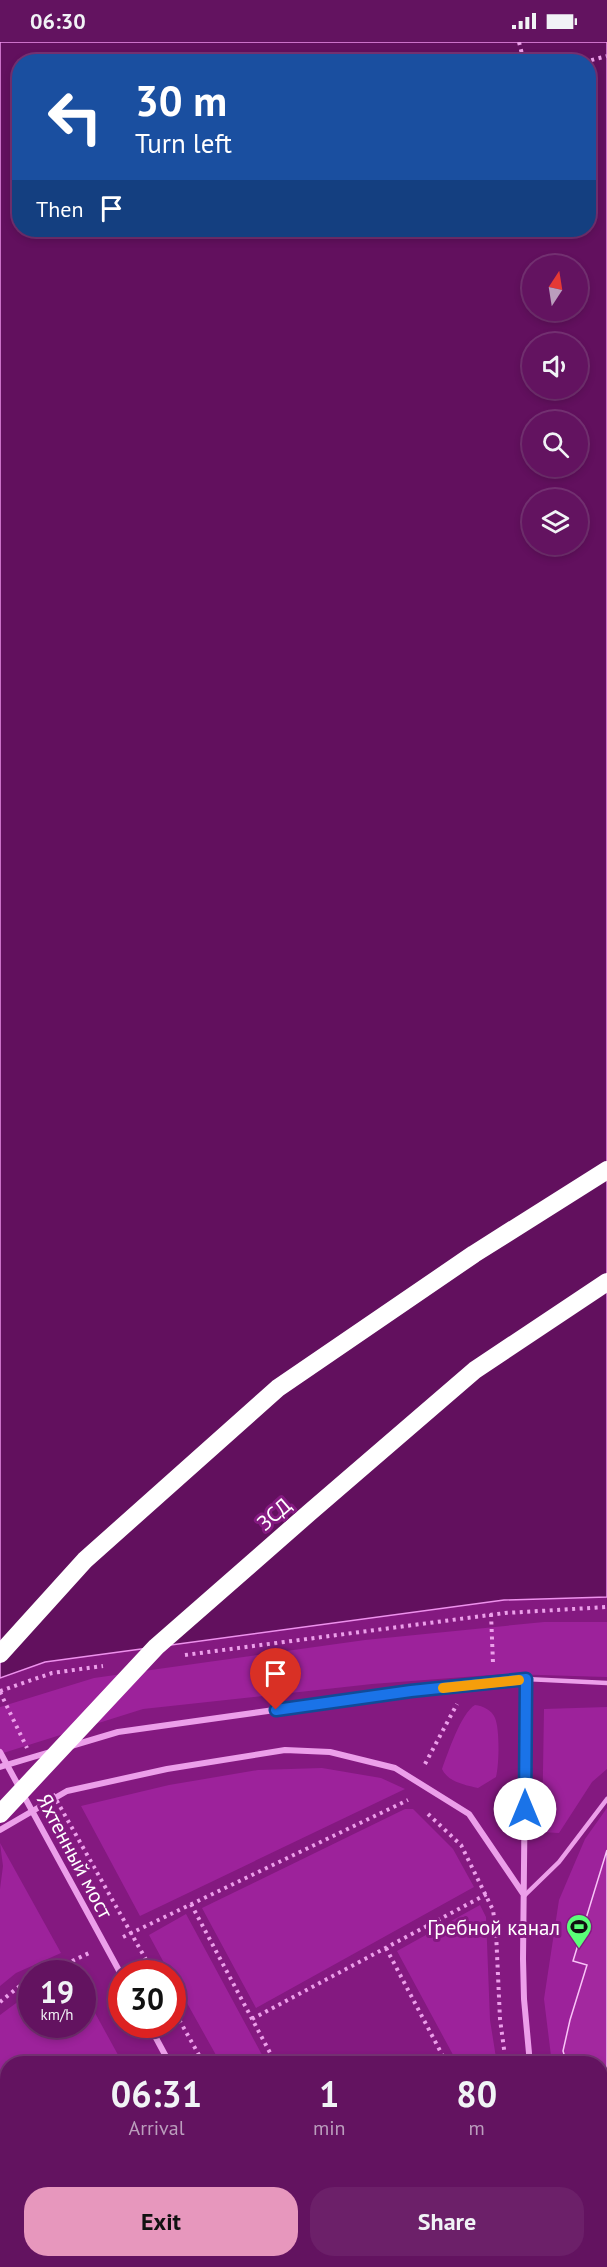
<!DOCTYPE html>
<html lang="en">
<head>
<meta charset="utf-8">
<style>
	body { margin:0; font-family:"PT Sans",sans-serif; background:#6c2069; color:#f1f3f6; height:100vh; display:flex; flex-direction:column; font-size:22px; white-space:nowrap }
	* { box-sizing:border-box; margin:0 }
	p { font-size:20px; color:#bb9ebd }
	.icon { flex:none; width:33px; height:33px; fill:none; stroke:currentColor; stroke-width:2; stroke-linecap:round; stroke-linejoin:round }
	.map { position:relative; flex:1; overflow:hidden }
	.sheet { position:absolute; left:0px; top:2014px; width:608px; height:212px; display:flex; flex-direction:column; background:#631360; border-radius:24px 24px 0 0; box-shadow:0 3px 9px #0003,0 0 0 2px #773275 }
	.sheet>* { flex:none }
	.top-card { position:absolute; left:12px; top:12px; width:584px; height:183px; border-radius:24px; box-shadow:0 3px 9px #0003,0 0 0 2px #773275; background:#1a4fa0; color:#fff; overflow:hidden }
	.needle { width:39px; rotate:12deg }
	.buttons { position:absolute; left:522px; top:213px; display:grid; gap:12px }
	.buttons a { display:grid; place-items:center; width:66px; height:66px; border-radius:50%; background:#631360; box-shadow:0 3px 9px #0003,0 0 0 2px #773275; font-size:30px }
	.speed { position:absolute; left:18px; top:1918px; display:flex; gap:12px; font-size:30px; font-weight:700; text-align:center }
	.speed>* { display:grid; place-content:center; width:78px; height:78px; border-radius:50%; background:#631360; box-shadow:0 3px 9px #0003,0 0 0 2px #773275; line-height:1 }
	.speed small { font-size:15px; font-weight:400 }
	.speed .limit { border:9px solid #d22; background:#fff; color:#111 }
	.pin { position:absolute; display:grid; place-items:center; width:51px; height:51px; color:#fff; margin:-62px -26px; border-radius:50% 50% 50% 0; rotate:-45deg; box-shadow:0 0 6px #0007 }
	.pin .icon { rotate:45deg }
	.me { position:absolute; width:66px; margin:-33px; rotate:0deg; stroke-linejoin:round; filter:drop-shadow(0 0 4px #0008) }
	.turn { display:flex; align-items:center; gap:21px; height:126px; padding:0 24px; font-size:27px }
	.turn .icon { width:78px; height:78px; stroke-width:2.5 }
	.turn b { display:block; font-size:42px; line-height:51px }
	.then { display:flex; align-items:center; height:57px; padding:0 24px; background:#0003; gap:12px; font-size:22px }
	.eta { display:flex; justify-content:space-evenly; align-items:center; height:102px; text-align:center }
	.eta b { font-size:36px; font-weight:600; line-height:42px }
	.button { display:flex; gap:12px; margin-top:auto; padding:12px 24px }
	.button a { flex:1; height:69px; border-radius:24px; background:#e797bd; color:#111; font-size:24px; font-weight:600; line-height:69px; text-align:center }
	.button a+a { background:#6c2069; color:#f1f3f6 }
	.status { display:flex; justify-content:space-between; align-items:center; height:42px; padding:0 30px; background:#631360; direction:ltr }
	.status svg { height:16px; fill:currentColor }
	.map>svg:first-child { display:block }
	.green { fill:#9d229b }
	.water { fill:#62105e; stroke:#ee91ed; stroke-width:1.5; fill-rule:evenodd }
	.building { fill:#a3289f; stroke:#f9c4f8; stroke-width:1.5 }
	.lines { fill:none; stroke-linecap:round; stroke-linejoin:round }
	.path { stroke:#ec9fea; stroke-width:4; stroke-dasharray:3 4.5; stroke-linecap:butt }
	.service { stroke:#ec9fea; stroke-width:4.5 }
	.minor { stroke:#ec9fea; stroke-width:6 }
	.motorway { stroke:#fff; stroke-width:18 }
	.path-bridge { stroke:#ec9fea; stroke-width:4; stroke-dasharray:3 4.5; stroke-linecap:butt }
	.minor-bridge { stroke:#ec9fea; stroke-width:6 }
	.motorway-bridge { stroke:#fff; stroke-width:18 }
	.route-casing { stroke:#114b97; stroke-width:15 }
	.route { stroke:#1a73e8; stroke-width:10 }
	.slow { stroke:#f59e0b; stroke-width:10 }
	.labels { text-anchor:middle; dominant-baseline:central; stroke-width:6; stroke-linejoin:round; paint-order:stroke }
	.street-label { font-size:21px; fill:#fff; stroke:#841980 }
	.poi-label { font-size:21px; fill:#fff; stroke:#841980; text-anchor:end }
</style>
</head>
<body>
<div class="status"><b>06:30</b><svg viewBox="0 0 49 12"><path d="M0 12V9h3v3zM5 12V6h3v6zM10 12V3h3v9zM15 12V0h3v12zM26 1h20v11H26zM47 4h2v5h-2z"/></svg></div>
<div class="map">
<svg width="607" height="2225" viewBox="0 0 607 2225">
	<rect width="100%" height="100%" fill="#841980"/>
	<path class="green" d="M544 1580H607V1635L504 1632 372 1642 143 1667 0 1712V1665L94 1636 365 1598Z
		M475 1663C483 1664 492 1668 495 1676 500 1688 499 1723 496 1735L478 1746C465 1743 448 1740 442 1727 448 1711 461 1671 475 1663Z
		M607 1665V1727L592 1740 559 1791 542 1790 544 1667Z
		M322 1726 381 1736 405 1747 140 1874 81 1764 169 1743 258 1728Z
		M607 1766V2143L600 2132V2022H552L544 1957 559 1858 585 1797Z
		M405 1767H413L453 1807 474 1845 256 1966 202 1866Z
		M0 1801 61 1911 16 1931 0 1944V1847L3 1824Z
		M480 1863 486 1875 490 1978 497 2022H458L397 1909Z
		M186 1872 267 2022H221L173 1936 172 1932H170L149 1893Z
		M83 1949 123 2022H8L7 2145 0 2133V1973L31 1950 32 1983H82Z
		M0 2193 7 2204 8 2218 17 2219 7 2225H0Z
		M600 2209 607 2219V2225H557V2219L600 2218Z"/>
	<path class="water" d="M0 0H607V1555L504 1558 45 1620 0 1636ZM20 20H588V188H20ZM532 224H578V268H532ZM532 302H578V346H532ZM532 380H578V424H532ZM532 458H578V502H532Z"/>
	<path class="building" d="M607 1808V2115L602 2113 600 2108V2022H567L563 2009 570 1978 587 1923 573 1919Z"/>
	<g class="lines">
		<path class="path" d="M519 0 524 20
			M584 20 607 14
			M491 1572 493 1621
			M185 1613 505 1571 607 1565
			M0 1649 52 1631 103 1624
			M425 1722 457 1662
			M428 1772 461 1803 493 1868 496 1890 500 1977 506 2022
			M191 1862 276 2022
			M123 1895 408 1758
			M386 1906 447 2022
			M45 1932 89 1911
			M0 1960 21 1943 32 1938
			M172 1965 204 2022
			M252 1977 487 1852
			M600 2194 607 2201
			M314 2218 318 2225
			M332 2218 336 2225
			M381 2218 385 2225
			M514 2225 526 2218"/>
		<path class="service" d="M526 1637 607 1641
			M524 1854 559 1820 607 1757"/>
		<path class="minor" d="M71 1704 118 1690 410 1649 526 1637 523 1917 524 1957 530 2022
			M0 1725 50 1710
			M0 1788 67 1749 167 1727 285 1708 330 1710 395 1726 469 1772 524 1853
			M149 1983 170 2022
			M600 2164 607 2171
			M279 2218 282 2225"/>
		<path class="motorway" d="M0 1612 85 1518 278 1346 474 1212 607 1128"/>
		<path class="path-bridge" d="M0 1650 27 1706
			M53 1752 154 1932"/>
		<path class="minor-bridge" d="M0 1710 122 1934"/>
		<path class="motorway-bridge" d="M0 1772 156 1605 309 1471 475 1328 607 1240"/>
	</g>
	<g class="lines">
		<defs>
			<path id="route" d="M276 1668 411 1649 526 1637 525 1767"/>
		</defs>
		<use href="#route" class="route-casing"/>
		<use href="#route" class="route"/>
		<path class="slow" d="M443 1646 519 1638"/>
	</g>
	<defs>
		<symbol id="stadium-pin" viewBox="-11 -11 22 30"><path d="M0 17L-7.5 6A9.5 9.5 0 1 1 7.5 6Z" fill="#5aff78" stroke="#841980"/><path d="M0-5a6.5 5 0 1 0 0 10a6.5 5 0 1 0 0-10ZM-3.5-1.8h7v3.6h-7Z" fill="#111"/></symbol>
	</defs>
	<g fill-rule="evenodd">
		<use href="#stadium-pin" x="564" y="1870" width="30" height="40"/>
	</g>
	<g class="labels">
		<g class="street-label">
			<text transform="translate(274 1472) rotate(-41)">ЗСД</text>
			<text transform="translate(75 1814) rotate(62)">Яхтенный мост</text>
		</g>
		<g class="poi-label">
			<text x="560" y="1885">Гребной канал</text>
		</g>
	</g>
</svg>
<div class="buttons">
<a><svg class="needle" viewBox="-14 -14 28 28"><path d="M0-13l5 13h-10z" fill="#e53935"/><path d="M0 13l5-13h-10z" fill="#bb9ebd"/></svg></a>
<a><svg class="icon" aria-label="sound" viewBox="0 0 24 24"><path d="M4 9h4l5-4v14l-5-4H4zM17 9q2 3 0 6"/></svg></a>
<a><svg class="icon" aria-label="search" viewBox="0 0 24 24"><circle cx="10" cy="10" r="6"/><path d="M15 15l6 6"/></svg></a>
<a><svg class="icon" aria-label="layers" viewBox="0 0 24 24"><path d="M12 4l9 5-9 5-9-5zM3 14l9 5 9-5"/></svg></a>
</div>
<div class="speed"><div>19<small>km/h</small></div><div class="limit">30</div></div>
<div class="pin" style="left:276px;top:1668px;background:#d93025"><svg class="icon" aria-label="arrive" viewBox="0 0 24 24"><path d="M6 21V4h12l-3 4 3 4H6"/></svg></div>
<svg class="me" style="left:525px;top:1767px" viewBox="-20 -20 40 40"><circle r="19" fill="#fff"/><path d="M0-13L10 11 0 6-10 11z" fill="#1a73e8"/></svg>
<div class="top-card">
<div class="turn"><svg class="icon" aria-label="left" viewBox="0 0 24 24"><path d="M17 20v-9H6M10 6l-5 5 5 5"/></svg><div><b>30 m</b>Turn left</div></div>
<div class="then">Then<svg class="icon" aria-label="arrive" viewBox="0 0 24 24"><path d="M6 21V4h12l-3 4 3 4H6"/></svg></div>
</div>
<section class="sheet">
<div class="eta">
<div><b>06:31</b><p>Arrival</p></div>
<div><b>1</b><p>min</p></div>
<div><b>80</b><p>m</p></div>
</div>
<div class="button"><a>Exit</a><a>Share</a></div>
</section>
</div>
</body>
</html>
